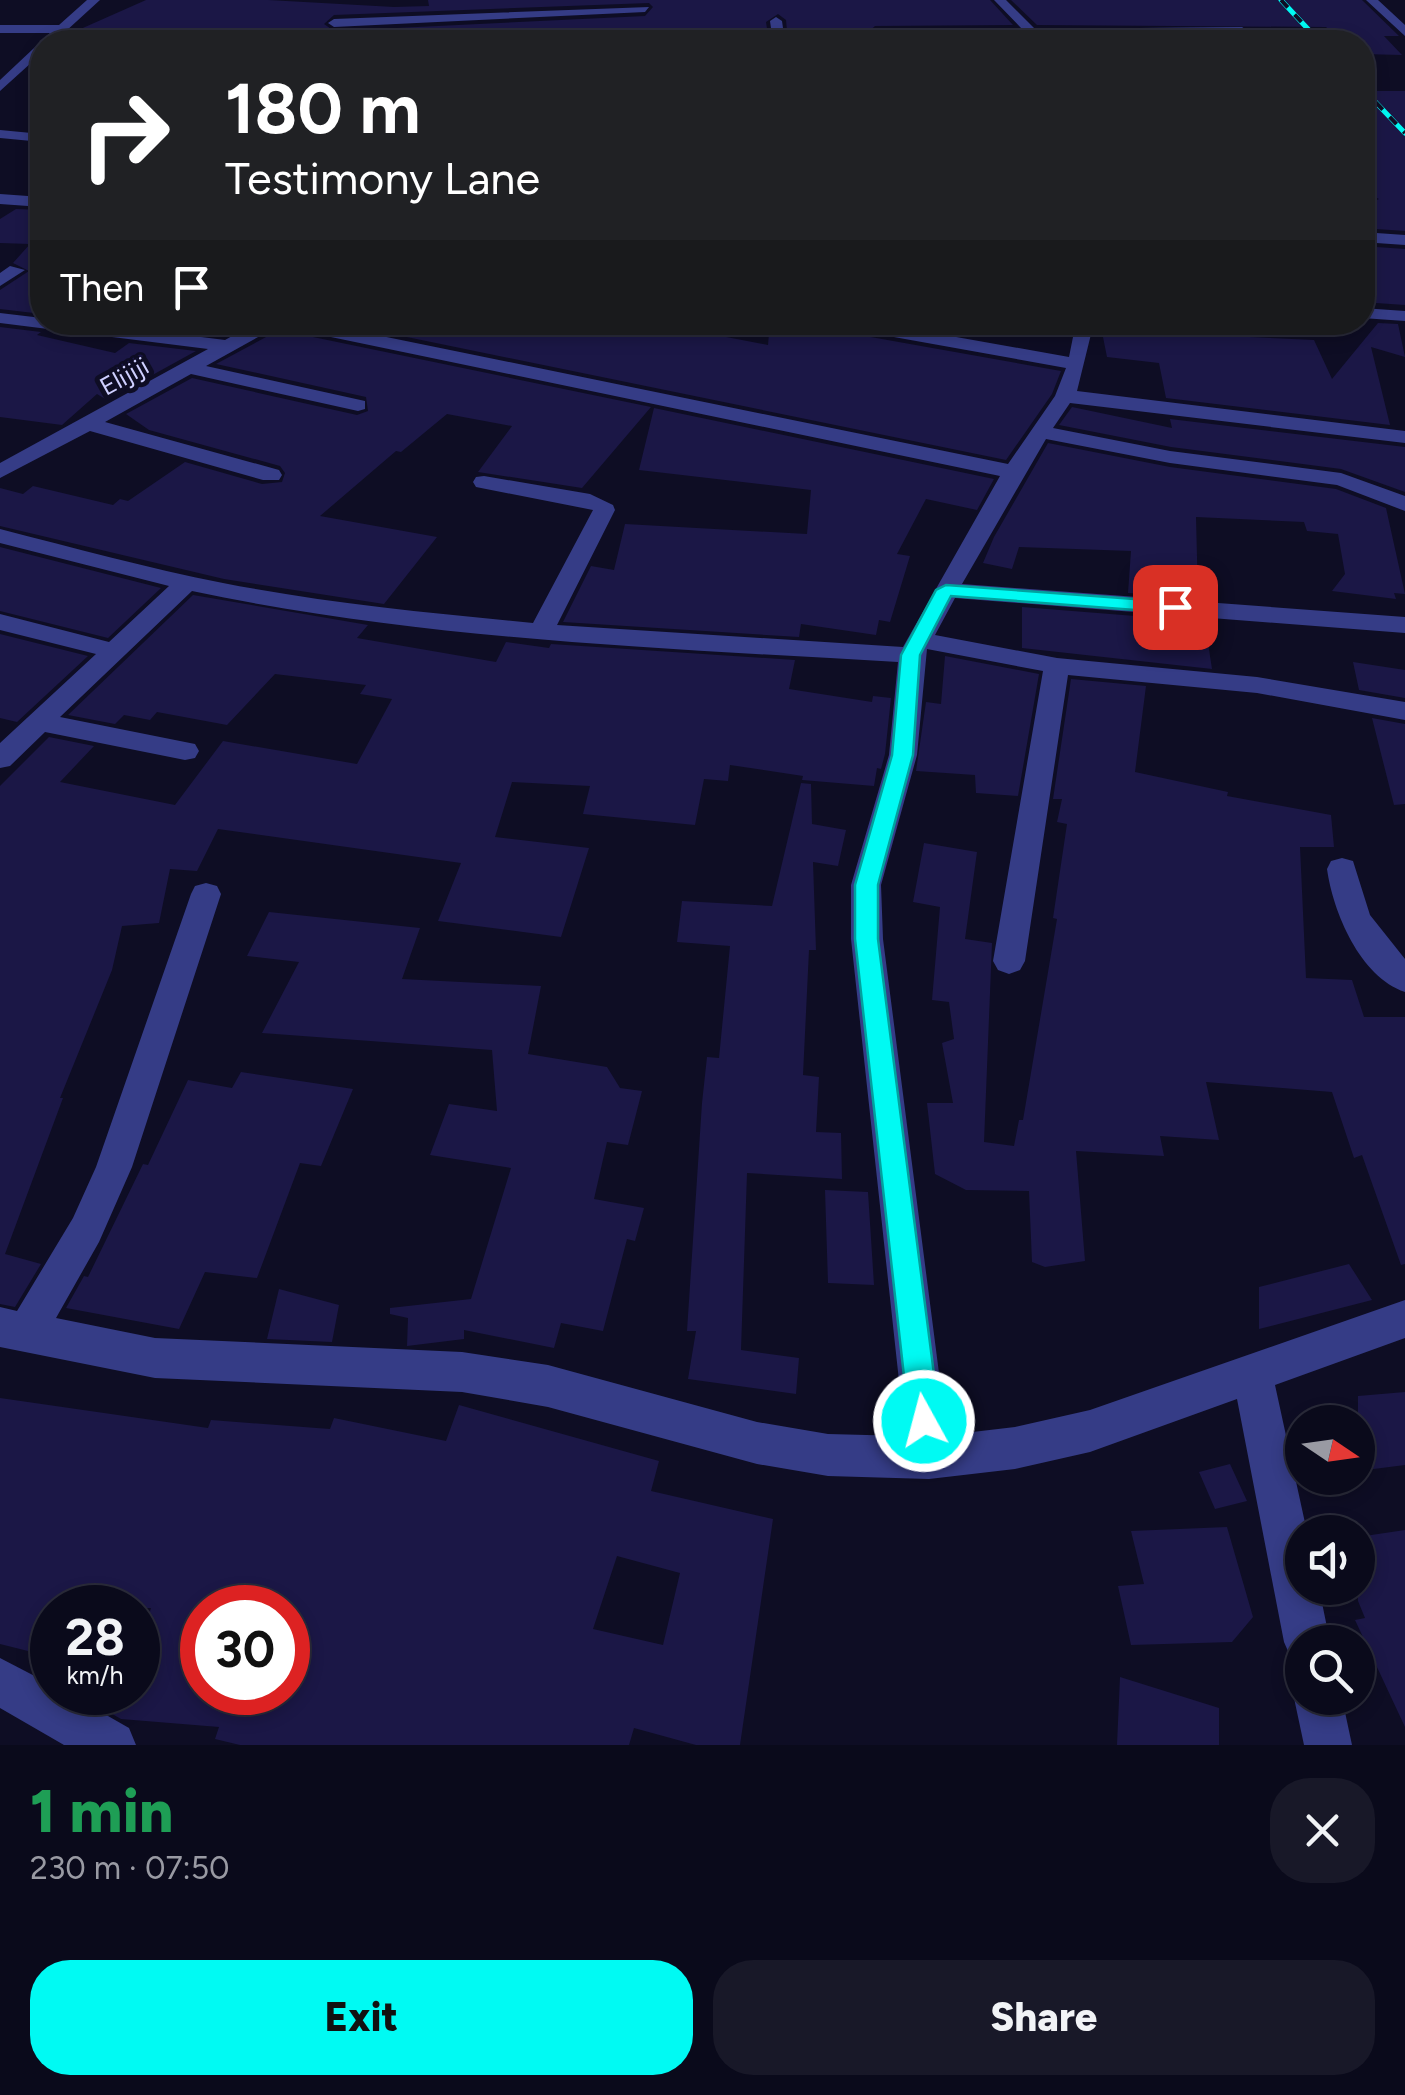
<!DOCTYPE html>
<html lang="en">
<head>
<meta charset="utf-8">
<style>
	body { margin:0; font-family:Figtree,sans-serif; background:#181828; color:#f1f3f6; height:100vh; display:flex; flex-direction:column; font-size:38px; white-space:nowrap }
	* { box-sizing:border-box; margin:0 }
	p { font-size:32px; color:#999aa3 }
	.icon { flex:none; width:55px; height:55px; fill:none; stroke:currentColor; stroke-width:2; stroke-linecap:round; stroke-linejoin:round }
	.map { position:relative; height:1745px; overflow:hidden }
	.drawer { display:flex; flex-direction:column; background:#0a0a1b; flex:1 }
	.drawer>* { flex:none }
	.hud { position:absolute; left:30px; top:30px; width:1345px; height:305px; border-radius:40px; box-shadow:0 5px 15px #0003,0 0 0 2px #2a2b3a; background:#202124; color:#fff; overflow:hidden }
	.needle { width:65px; rotate:103deg }
	.controls { position:absolute; left:1285px; top:1405px; display:grid; gap:20px }
	.controls a { display:grid; place-items:center; width:90px; height:90px; border-radius:50%; background:#0a0a1b; box-shadow:0 5px 15px #0003,0 0 0 2px #2a2b3a; font-size:50px }
	.speed { position:absolute; left:30px; top:1585px; display:flex; gap:20px; font-size:50px; font-weight:700; text-align:center }
	.speed>* { display:grid; place-content:center; width:130px; height:130px; border-radius:50%; background:#0a0a1b; box-shadow:0 5px 15px #0003,0 0 0 2px #2a2b3a; line-height:1 }
	.speed small { font-size:25px; font-weight:400 }
	.speed .limit { border:15px solid #d22; background:#fff; color:#111 }
	.pin { position:absolute; display:grid; place-items:center; width:85px; height:85px; color:#fff; margin:-42px; border-radius:20px; box-shadow:0 5px 15px #0006 }
	.me { position:absolute; width:110px; margin:-55px; rotate:353deg; stroke-linejoin:round; filter:drop-shadow(0 0 8px #0008) }
	.turn { display:flex; align-items:center; gap:35px; height:210px; padding:0 30px; font-size:45px }
	.turn .icon { width:130px; height:130px; stroke-width:2.5 }
	.turn b { display:block; font-size:70px; line-height:85px }
	.then { display:flex; align-items:center; height:95px; padding:0 30px; background:#0003; gap:20px; font-size:38px }
	.round { display:grid; place-items:center; flex:none; width:105px; height:105px; border-radius:40px; background:#181828 }
	.summary { display:flex; align-items:center; justify-content:space-between; height:170px; padding:0 30px }
	h1 { font-size:60px; font-weight:800; line-height:75px; color:#1e9e55 }
	.action { display:flex; gap:20px; margin-top:auto; padding:20px 30px }
	.action a { flex:1; height:115px; border-radius:40px; background:#00faf3; color:#111; font-size:40px; font-weight:800; line-height:115px; text-align:center }
	.action a+a { background:#181828; color:#f1f3f6 }
	.map>svg:first-child { display:block }
	.building { fill:#1b1746; fill-rule:evenodd }
	.lines { fill:none; stroke-linecap:round; stroke-linejoin:round }
	.minor { fill:#353c86; fill-rule:evenodd }
	.rail-casing { stroke:#00faf3; stroke-width:5 }
	.rail { stroke:#0e0d24; stroke-width:4; stroke-dasharray:10; stroke-linecap:butt }
	.route { fill:#00faf3; stroke:#00a29e; stroke-width:2.5 }
	.labels { text-anchor:middle; dominant-baseline:central; stroke-width:10; stroke-linejoin:round; paint-order:stroke }
	.far-street-label { font-size:25px; fill:#cfd0ff; stroke:#0e0d24 }
</style>
</head>
<body>
<div class="map">
<svg width="1405" height="1745" viewBox="0 0 1405 1745">
	<rect width="100%" height="100%" fill="#0e0d24"/>
	<path class="building" d="M146 0H268L394 7 429 6 428 0H990L1013 25 875 26 865 35 875 42H1032H788L786 20 778 14 766 22 769 42H726L717 34 627 31 619 42H204L209 36 199 29H142L104 42H59L67 35ZM649 3 653 7 645 16 334 31 324 24 334 15Z
		M1011 0H1362L1399 36H1384L1402 55 1362 54V42H1342L1326 27 1037 25Z
		M1362 91H1405V231L1362 228V207L1379 199 1362 190Z
		M16 209 42 210V314L0 309V290L29 271 13 263 30 244 0 243V219Z
		M1362 246 1405 249V305L1376 303 1362 276Z
		M158 322H248L224 336 152 327Z
		M334 322H694L690 330 768 345 770 322H825L837 331 1061 371 1052 394 1006 460Z
		M896 322H980L972 336Z
		M1100 322H1202L1206 335 1314 340 1332 379 1378 323 1398 324 1405 357 1371 347 1390 425 1166 398 1159 363 1107 357Z
		M0 327 41 332 37 335 115 353 129 343 196 351 107 400 97 394 62 425 0 417Z
		M279 330 651 407 582 488 478 472 512 426 447 414 401 452 396 451 320 516 437 537 384 604 224 579 0 526V488L23 494 33 486 113 505 120 499 128 501 185 462 262 484 282 482 285 473 280 466 149 430 126 414 192 378 357 415 368 411 366 397 216 364Z
		M1072 407 1172 428 1170 419 1405 447V492L1341 469 1171 447 1059 425Z
		M654 408 994 479 977 510 926 499 897 554 910 556 890 622 879 620 876 635 801 624 799 637 563 622 591 566 614 570 625 524 807 534 811 490 639 470Z
		M1048 443 1170 467 1336 489 1386 508 1405 594 1394 593 1396 599 1332 591 1345 574 1338 534 1307 531 1304 522 1196 517 1198 598 1128 593 1131 551 1019 547 1012 569 983 563 994 537Z
		M0 547 161 588 108 638 0 611Z
		M193 595 368 625 357 638 496 662 506 642 549 648 551 644 795 660 789 689 872 702 873 696 891 698 885 754 881 769 877 768 874 786 802 780 803 776 730 765 728 781 704 779 695 825 583 814 590 786 512 782 495 837 589 848 561 937 438 921 461 863 218 829 197 871 170 869 159 923 122 926 112 970 60 1098H63L5 1254 41 1264 15 1307 0 1304V786L49 737 94 746 60 782 175 805 223 741 357 764 392 699 360 694 366 685 275 674 227 725 157 712 150 720 124 715 115 724 68 715Z
		M1022 607 1198 621V642L1208 643 1212 669 1022 648Z
		M0 634 88 656 17 722 0 718Z
		M945 656 1039 674 1018 796 976 793 975 775 916 771 926 702 941 704Z
		M1353 662 1405 670V698L1359 690Z
		M1071 679 1146 686 1135 772 1228 792 1227 796 1331 815 1334 847H1300L1306 978 1352 980 1364 1017H1405V1264L1401 1265 1362 1155 1354 1158 1332 1092 1206 1082 1219 1140 1160 1136 1164 1156 1076 1151 1085 1261 1045 1267 1032 1262 1029 1191 966 1190 935 1174 927 1103H953L942 1043 954 1039 949 1002 932 1000 940 907 913 902 924 843 977 852 965 939 992 943 984 1142 1014 1146 1019 1120H1023L1057 919 1053 918 1067 824 1057 822 1062 799H1053Z
		M1372 718 1405 724V804L1394 805Z
		M801 783 811 784 812 824 846 830 838 866 813 862 816 950H809L803 1075 819 1077 816 1132 841 1133 842 1179 747 1173 741 1350 799 1358 796 1394 688 1379 696 1331H687L702 1103 707 1057 719 1058 730 946 677 942 682 901 772 906Z
		M269 912 420 928 402 979 541 986 528 1054 607 1067 620 1088 642 1091 628 1145 607 1142 594 1199 644 1208 635 1241 627 1239 603 1331 561 1323 554 1348 464 1330V1339L407 1346 408 1318 390 1314V1308L471 1299 511 1168 430 1155 449 1104 497 1111 492 1050 262 1033 299 962 247 956Z
		M241 1072 353 1089 321 1166 300 1163 257 1278 205 1272 179 1329 66 1308 84 1276 88 1277 143 1164 148 1165 188 1080 232 1088Z
		M825 1190 868 1192 874 1285 828 1283Z
		M1349 1264 1372 1300 1259 1329V1287Z
		M279 1289 339 1305 332 1342 267 1339Z
		M1405 1392V1465L1358 1471V1396Z
		M0 1398 208 1428 211 1420 330 1429 334 1418 446 1441 459 1405 659 1461 651 1491 773 1519 740 1745H696L634 1728 629 1745H240L215 1739 219 1727 121 1719 74 1692H138V1650L151 1608H52V1657L0 1644ZM617 1556 680 1573 663 1645 593 1629ZM202 1608H288V1692H202Z
		M1230 1464 1247 1501 1215 1509 1199 1472Z
		M1227 1527 1253 1617 1232 1642 1131 1645 1118 1586 1144 1584 1131 1531Z
		M1405 1530V1727L1355 1620 1365 1618 1358 1601V1537Z
		M1120 1677 1219 1708V1745H1117Z"/>
	<g class="lines">
		<path class="minor" d="M87 0H100L54 42H42V53L0 91V80L50 33H0V25H59Z
			M994 0H1006L1035 29 1242 27 1248 31 1242 35 1041 36 1036 41 1029 36 875 38 869 34 875 30 1022 29Z
			M1366 0H1378L1405 25V36Z
			M649 7 645 12 334 27 328 23 334 19Z
			M776 17 782 21 785 42H773L770 21Z
			M142 33H199L205 37 199 41 108 42Z
			M627 35 717 38 723 42H623Z
			M0 130 42 134V142L0 138Z
			M0 194 42 197V207L0 204Z
			M1362 194 1372 196 1375 199 1362 204Z
			M1362 232 1405 235V245L1362 242Z
			M10 266 25 270 0 286V273Z
			M1362 308 1405 311V321L1362 318Z
			M0 313 42 318V322H82L225 340 257 322H313L1008 464 1055 396 1066 368 838 327 829 322H872L1069 357 1076 322H1094L1077 391 1405 431V443L1070 403 1053 428 1170 451 1341 473 1405 496V511L1337 485 1170 463 1046 439 962 584 1405 617V633L955 598 935 635 1057 658 1257 677 1405 702V720L1257 693 1068 675 1025 961 1020 970 1009 974 998 970 993 961 1043 671 927 649 917 755 881 885 883 939 947 1435 1015 1427 1090 1410 1405 1300V1338L1275 1385 1307 1532H1302V1588H1319L1330 1642H1302V1663L1291 1658 1284 1642 1237 1399 1090 1452 1015 1469 929 1479 828 1476 757 1464 548 1407 462 1392 155 1378 0 1347V1307L17 1311 73 1218 96 1167 191 894 195 886 206 883 217 886 221 894 132 1167 99 1242 56 1318 155 1338 462 1352 548 1365 757 1422 828 1434 905 1436 851 939V885L889 755 898 662C661 648 424 640 192 591L60 717 195 744 199 751 195 758 185 760 45 732 10 766 0 768V743L96 654 0 630V614L109 642 169 586 0 543V529C74 548 147 568 223 583 325 603 429 613 533 623L593 510 476 487 473 482 476 477 484 476 590 494 613 505 615 510 557 625 903 647 1000 476 278 326 206 366 365 401V409L358 411 191 374 105 422 279 470 282 475 279 480H263L90 431 0 478V463L208 349 0 323Z
			M1342 858 1353 861 1370 915 1405 959V992C1360 977 1333 912 1327 869L1331 861Z
			M0 1658 52 1685V1692H66L129 1728 136 1745H64L0 1708Z
			M1301 1681 1302 1698H1342L1352 1745H1304L1294 1698Z"/>
		<defs>
			<path id="rail" d="M1281 0 1320 42
				M1362 88 1405 133"/>
		</defs>
		<use href="#rail" class="rail-casing"/>
		<use href="#rail" class="rail"/>
	</g>
	<path class="route" d="M946 585 1175 602 1184 607 1175 613 951 596 920 655 913 755 878 885V939L940 1421 936 1432 924 1437 913 1432 909 1421 855 939V885L892 755 901 655 936 590Z"/>
	<g class="labels">
		<g class="far-street-label">
			<text transform="translate(124 376) rotate(-29)">Elijiji</text>
		</g>
	</g>
</svg>
<div class="controls">
<a><svg class="needle" viewBox="-14 -14 28 28"><path d="M0-13l5 13h-10z" fill="#e53935"/><path d="M0 13l5-13h-10z" fill="#999aa3"/></svg></a>
<a><svg class="icon" aria-label="sound" viewBox="0 0 24 24"><path d="M4 9h4l5-4v14l-5-4H4zM17 9q2 3 0 6"/></svg></a>
<a><svg class="icon" aria-label="search" viewBox="0 0 24 24"><circle cx="10" cy="10" r="6"/><path d="M15 15l6 6"/></svg></a>
</div>
<div class="speed"><div>28<small>km/h</small></div><div class="limit">30</div></div>
<div class="pin" style="left:1175px;top:607px;background:#d93025"><svg class="icon" aria-label="arrive" viewBox="0 0 24 24"><path d="M6 21V4h12l-3 4 3 4H6"/></svg></div>
<svg class="me" style="left:924px;top:1421px" viewBox="-20 -20 40 40"><circle r="17" fill="#00faf3" stroke="#fff" stroke-width="3"/><path d="M0-11L8 9 0 5-8 9z" fill="#fff"/></svg>
<div class="hud">
<div class="turn"><svg class="icon" aria-label="right" viewBox="0 0 24 24"><path d="M7 20v-9h11M14 6l5 5-5 5"/></svg><div><b>180 m</b>Testimony Lane</div></div>
<div class="then">Then<svg class="icon" aria-label="arrive" viewBox="0 0 24 24"><path d="M6 21V4h12l-3 4 3 4H6"/></svg></div>
</div>
</div>
<section class="drawer">
<div class="summary"><div><h1>1 min</h1><p>230 m · 07:50</p></div><a class="round"><svg class="icon" aria-label="close" viewBox="0 0 24 24"><path d="M6 6l12 12M18 6L6 18"/></svg></a></div>
<div class="action"><a>Exit</a><a>Share</a></div>
</section>
</body>
</html>
